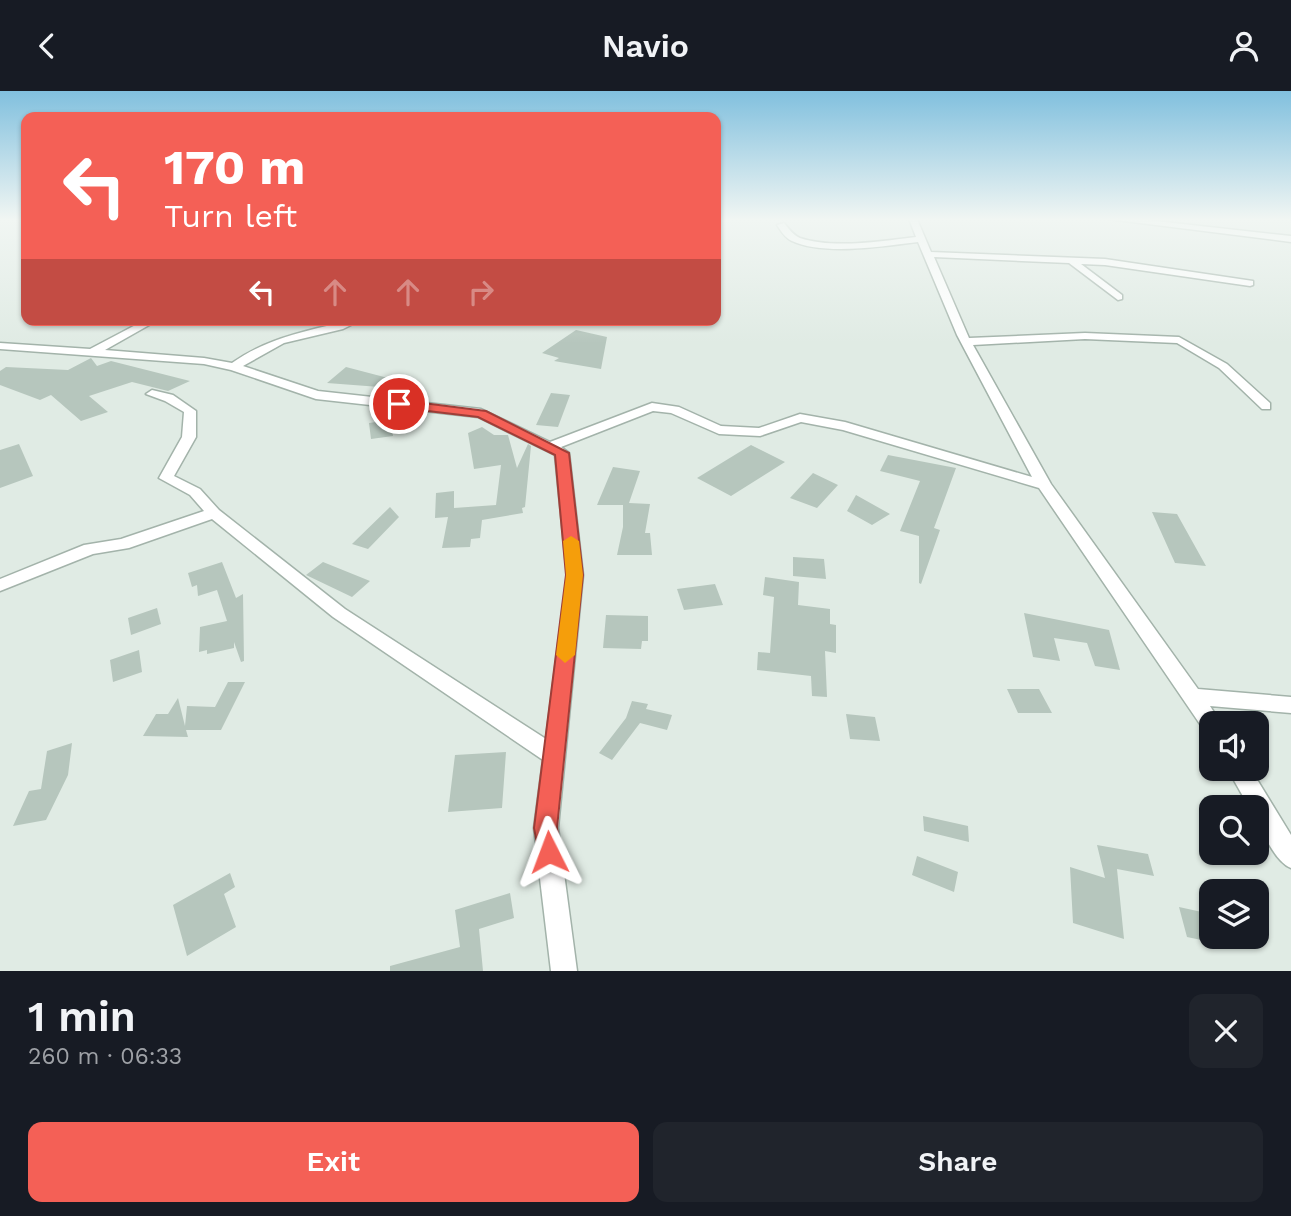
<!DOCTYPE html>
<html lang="en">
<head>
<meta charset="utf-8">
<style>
	body { margin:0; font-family:"Work Sans",sans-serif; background:#20242c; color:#f1f3f6; height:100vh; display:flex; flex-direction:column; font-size:26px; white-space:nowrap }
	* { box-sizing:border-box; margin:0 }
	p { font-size:23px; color:#9ea1a6 }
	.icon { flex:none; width:38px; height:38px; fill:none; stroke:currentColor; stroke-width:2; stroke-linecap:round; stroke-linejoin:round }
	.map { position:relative; height:880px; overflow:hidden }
	.panel { display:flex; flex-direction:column; background:#171b24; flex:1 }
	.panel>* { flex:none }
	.banner { position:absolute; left:21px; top:21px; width:700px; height:214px; border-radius:14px; box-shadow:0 2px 5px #0004; background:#f46056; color:#fff; overflow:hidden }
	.tools { position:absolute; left:1199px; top:620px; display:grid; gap:14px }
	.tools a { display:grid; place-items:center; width:70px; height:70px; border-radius:14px; background:#171b24; box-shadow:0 2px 5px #0004; font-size:35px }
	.pin { position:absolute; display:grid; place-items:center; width:60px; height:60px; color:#fff; margin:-30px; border:4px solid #fff; border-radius:50%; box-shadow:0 2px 7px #0007 }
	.me { position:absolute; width:77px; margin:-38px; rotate:357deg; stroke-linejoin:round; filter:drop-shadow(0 0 5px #0008) }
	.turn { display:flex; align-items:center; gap:24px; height:147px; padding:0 28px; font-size:32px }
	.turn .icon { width:91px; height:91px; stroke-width:2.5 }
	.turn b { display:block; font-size:49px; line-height:60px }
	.lanes { display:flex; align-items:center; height:66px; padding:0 28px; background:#0003; justify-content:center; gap:35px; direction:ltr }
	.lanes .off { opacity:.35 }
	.round { display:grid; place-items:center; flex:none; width:74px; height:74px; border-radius:14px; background:#20242c }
	.overview { display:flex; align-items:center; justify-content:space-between; height:119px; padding:0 28px }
	h1 { font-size:42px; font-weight:600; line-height:52px }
	.cta { display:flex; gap:14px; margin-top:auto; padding:14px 28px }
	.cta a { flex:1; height:80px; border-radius:14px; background:#f46056; color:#fff; font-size:28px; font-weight:600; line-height:80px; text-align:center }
	.cta a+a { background:#20242c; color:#f1f3f6 }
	header { display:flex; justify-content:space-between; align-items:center; height:91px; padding:0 28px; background:#171b24; font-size:32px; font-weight:600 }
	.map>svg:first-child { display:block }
	.building { fill:#b6c6bd }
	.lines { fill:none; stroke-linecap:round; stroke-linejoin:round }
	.street-casing { stroke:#a3b3aa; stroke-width:3 }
	.street { fill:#fff; fill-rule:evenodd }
	.route { fill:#f46056; stroke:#9f3e38; stroke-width:2 }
	.slow { fill:#f59e0b }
</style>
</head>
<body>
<header><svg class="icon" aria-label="back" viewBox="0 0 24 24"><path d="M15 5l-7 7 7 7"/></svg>Navio<svg class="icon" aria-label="person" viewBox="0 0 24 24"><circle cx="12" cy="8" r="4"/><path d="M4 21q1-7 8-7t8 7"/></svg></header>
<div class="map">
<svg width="1291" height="880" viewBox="0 0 1291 880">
	<rect width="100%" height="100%" fill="#e0ebe4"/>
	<path class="building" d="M576 239 607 246 601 278 554 270 559 267 542 262Z
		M91 267 97 275 111 270 190 290 168 300 132 291 89 305 108 321 81 330 51 304 40 309 0 294V280L6 276 68 279Z
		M346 276 407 292 406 298 327 292Z
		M551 302 570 304 558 336 536 334Z
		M391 329 393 345 371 348 369 332Z
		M482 336 494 344H508L517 377 528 353 531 355 525 416 522 417 523 422 482 429 480 447 471 448 470 456 442 457 448 426 435 427 436 402 454 400V417L496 414 501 374 474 378 468 342Z
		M19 353 33 385 0 397V359Z
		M751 354 785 371 731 405 697 387Z
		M888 364 956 377 934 437 940 439 921 493 919 492V445L900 440 920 390 880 380Z
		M613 376 640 380 629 412 650 413 645 442H650L652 464H617L623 436V414H597Z
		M813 382 838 394 817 417 790 407Z
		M856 404 890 423 872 434 847 420Z
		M390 416 399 426 368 458 352 453Z
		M1152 421 1177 423 1206 475 1175 472Z
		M793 466 824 468 826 488 793 485Z
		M222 471 236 507 243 503 244 570 241 571 234 551V557L207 563V559L199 561 200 536 227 530 217 499 198 505 197 494 192 496 188 482Z
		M323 471 370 490 352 506 306 484Z
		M765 486 799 491 798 514 830 518V533L836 534V562L825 560 827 606 812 605 811 585 757 579 758 561 770 562 774 506 763 504Z
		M715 493 723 514 684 519 677 498Z
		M157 517 161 533 131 544 128 527Z
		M1024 522 1109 539 1120 579 1095 575 1087 552 1054 547 1060 570 1033 566Z
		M606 524 648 525V550H642L641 558 603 557Z
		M139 559 142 581 113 591 110 569Z
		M228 591H245L221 639H186L188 646 143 645 156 623H168L178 607 185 635 187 615 215 616Z
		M1007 598H1039L1052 622H1018Z
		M632 610 648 613 646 618 672 624 667 639 640 632 612 669 599 662 626 627Z
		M846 623 875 626 880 650 850 648Z
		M72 652 68 684 46 729 13 735 29 700 41 698 47 660Z
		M506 661 502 717 448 721 455 664Z
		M923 725 968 735 969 751 924 740Z
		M1097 754 1148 763 1154 785 1117 778 1124 848 1073 832 1070 776 1105 787Z
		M917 765 958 781 954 801 912 784Z
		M230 782 235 796 224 803 236 836 187 865 173 814Z
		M510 802 514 827 479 838 483 880H390V875L460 856 455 819Z
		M1179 816 1211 823V851L1187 846Z"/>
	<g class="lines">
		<defs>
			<path id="street" d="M909 128H917L931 161 1105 168 1253 190V194L1250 195 1105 174 1081 173 1122 204V208L1118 209 1069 172 934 166 969 247 1085 242 1179 246 1227 273 1270 312V318H1262L1219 277 1177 252 1085 248 973 254 1051 393 1198 598 1291 606V622L1210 615 1221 632H1211V641L1204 639 1039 397 843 339 801 331 760 345 719 343 671 322 653 320 561 356 569 362 583 484 558 737 577 880H551L534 737 543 669 333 526 212 428 129 457 93 463 0 500V488L84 454 121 448 204 420 190 404 159 387 182 346 184 321 165 310 146 303 152 299 173 304 196 320V346L174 385 200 398 219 419 345 518 546 648 567 484 555 364 478 326 316 308 231 279 204 273 0 258V252L90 258 145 229H158L105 259 204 267 232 272C259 253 286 245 318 237 333 234 346 229 361 229L343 238 284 252 243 275 318 300 481 318 550 351 652 312 679 316 721 335 759 337 800 323 845 331 1032 386 957 244 918 151C884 155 824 165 792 150 785 147 781 140 777 134L784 132C789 138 793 144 800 147 832 158 883 150 916 146Z
				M1108 128H1138L1291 145V151Z
				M1227 677H1250L1291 744V777C1275 771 1256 733 1256 716H1249Z"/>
		</defs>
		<use href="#street" class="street-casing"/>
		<use href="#street" class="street"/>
	</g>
	<linearGradient id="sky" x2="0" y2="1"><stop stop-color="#81c0de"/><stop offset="0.51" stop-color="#f1f6f3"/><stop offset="1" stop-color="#f1f6f3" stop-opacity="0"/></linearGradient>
	<rect width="1291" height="252" fill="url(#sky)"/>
	<path class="route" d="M399 309 486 320 569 362 583 484 557 737 561 761 557 769 549 772 540 769 534 737 566 484 555 364 478 326 394 316 392 313Z"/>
	<path class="slow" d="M571 445 579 450 583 484 575 564 565 572 556 564 566 484 563 450Z"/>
</svg>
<div class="tools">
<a><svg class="icon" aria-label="sound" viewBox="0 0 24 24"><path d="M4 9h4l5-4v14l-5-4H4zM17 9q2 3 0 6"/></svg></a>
<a><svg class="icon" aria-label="search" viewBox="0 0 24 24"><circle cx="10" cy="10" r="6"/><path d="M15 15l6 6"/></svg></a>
<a><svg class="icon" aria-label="layers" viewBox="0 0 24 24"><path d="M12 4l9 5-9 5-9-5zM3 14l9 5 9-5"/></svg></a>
</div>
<div class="pin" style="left:399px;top:313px;background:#d93025"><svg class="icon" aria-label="arrive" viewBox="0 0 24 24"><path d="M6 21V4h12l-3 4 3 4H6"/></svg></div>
<svg class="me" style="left:549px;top:761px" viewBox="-20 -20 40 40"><path d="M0-17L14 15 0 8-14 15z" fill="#f46056" stroke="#fff" stroke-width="4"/></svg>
<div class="banner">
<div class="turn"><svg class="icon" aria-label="left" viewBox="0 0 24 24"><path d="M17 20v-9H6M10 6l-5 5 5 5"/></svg><div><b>170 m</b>Turn left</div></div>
<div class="lanes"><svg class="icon" aria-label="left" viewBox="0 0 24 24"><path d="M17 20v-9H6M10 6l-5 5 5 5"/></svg><svg class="icon off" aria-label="ahead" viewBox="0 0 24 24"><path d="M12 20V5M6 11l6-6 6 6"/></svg><svg class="icon off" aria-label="ahead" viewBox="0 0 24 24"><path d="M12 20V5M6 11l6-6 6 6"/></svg><svg class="icon off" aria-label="right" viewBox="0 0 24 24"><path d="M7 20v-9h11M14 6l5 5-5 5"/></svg></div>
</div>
</div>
<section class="panel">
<div class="overview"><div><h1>1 min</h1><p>260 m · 06:33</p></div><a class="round"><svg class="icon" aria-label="close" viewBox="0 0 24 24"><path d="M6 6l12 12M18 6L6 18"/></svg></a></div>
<div class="cta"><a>Exit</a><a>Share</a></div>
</section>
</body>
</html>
